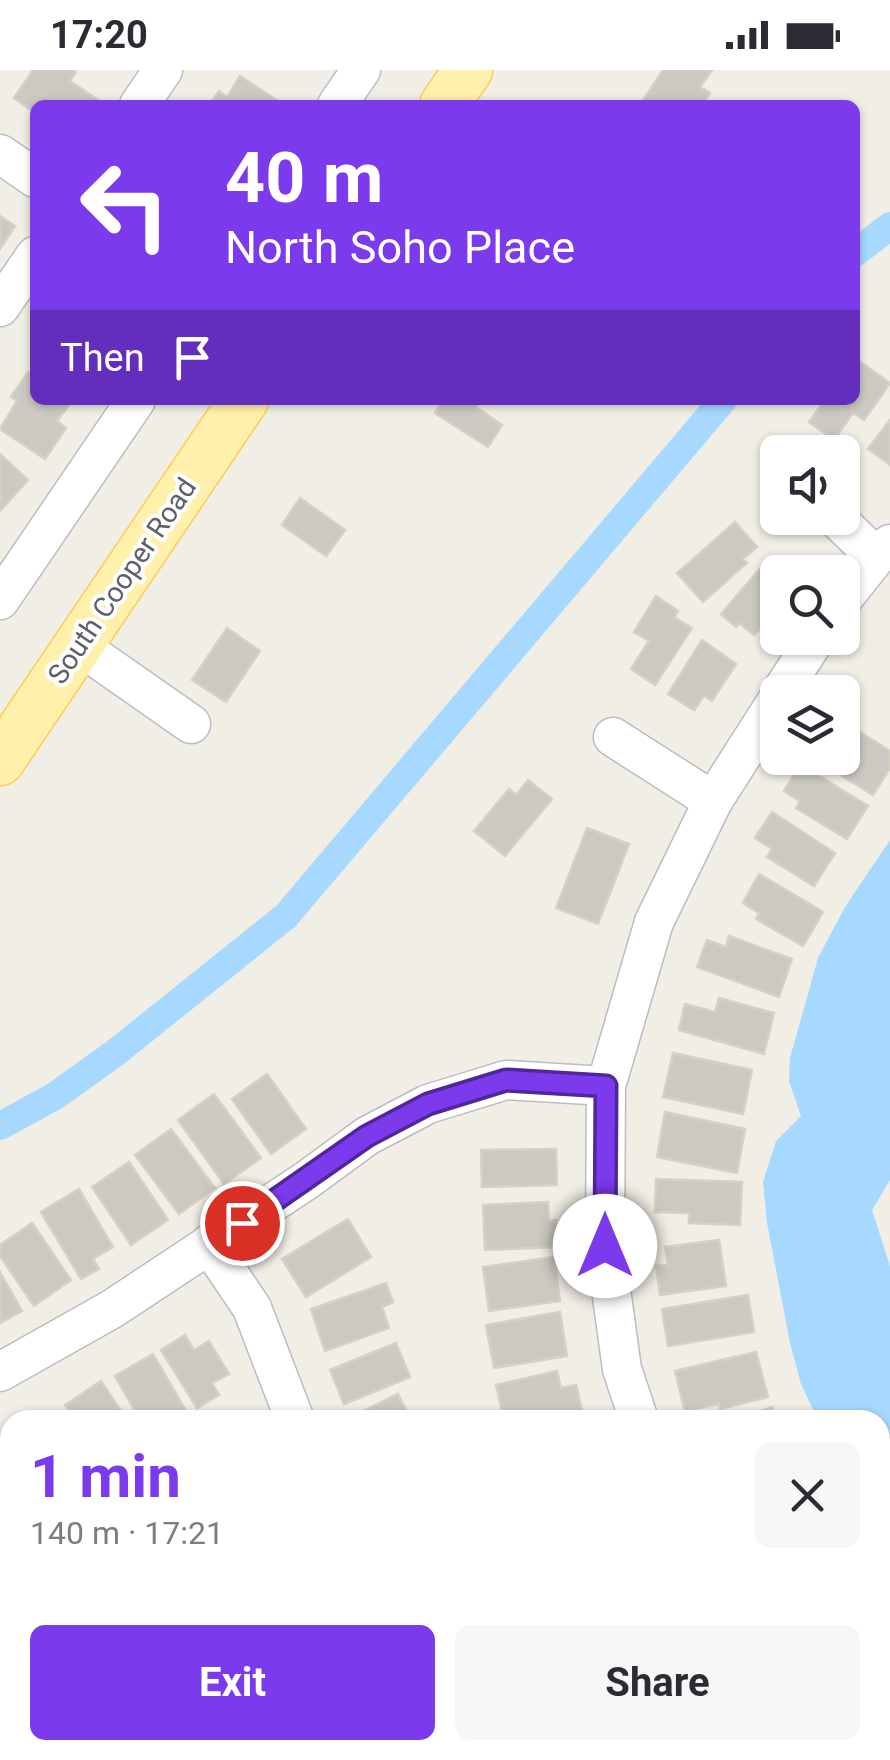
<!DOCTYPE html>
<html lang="en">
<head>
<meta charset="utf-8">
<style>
	body { margin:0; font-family:Roboto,sans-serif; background:#f7f7f7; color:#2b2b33; height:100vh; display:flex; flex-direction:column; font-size:38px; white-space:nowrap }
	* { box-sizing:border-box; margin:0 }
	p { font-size:32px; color:#7c7c81 }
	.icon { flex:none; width:55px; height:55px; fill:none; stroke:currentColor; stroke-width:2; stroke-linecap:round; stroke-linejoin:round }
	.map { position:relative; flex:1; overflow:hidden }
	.details { position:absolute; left:0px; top:1340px; width:890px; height:350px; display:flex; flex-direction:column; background:#fff; border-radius:30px 30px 0 0; box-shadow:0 2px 8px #0004 }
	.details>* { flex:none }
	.banner { position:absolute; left:30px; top:30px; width:830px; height:305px; border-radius:15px; box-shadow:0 2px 8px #0004; background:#7c3aed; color:#fff; overflow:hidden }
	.tools { position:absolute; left:760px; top:365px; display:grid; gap:20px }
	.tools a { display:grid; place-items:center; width:100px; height:100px; border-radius:15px; background:#fff; box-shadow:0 2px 8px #0004; font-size:50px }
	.pin { position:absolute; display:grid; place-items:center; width:85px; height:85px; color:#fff; margin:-42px; border:5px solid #fff; border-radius:50%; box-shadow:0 2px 10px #0007 }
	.me { position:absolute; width:110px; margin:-55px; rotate:0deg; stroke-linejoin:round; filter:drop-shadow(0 0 8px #0008) }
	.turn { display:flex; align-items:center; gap:35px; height:210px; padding:0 30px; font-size:45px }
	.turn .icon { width:130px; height:130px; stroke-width:2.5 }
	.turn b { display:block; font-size:70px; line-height:85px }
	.then { display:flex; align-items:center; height:95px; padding:0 30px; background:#0003; gap:20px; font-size:38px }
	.round { display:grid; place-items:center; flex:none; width:105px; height:105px; border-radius:15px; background:#f7f7f7 }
	.headline { display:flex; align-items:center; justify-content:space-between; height:170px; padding:0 30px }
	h1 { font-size:60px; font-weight:700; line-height:75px; color:#7c3aed }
	.button { display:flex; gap:20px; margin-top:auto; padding:20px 30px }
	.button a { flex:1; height:115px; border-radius:15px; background:#7c3aed; color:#fff; font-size:40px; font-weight:700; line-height:115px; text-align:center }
	.button a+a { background:#f7f7f7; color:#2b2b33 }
	.status { display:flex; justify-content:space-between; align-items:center; height:70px; padding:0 50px; background:#fff; direction:ltr }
	.status svg { height:28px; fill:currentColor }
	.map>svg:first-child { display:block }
	.water { fill:#a7d9ff }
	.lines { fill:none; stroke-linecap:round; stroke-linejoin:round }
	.canal { stroke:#a7d9ff; stroke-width:28 }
	.building { fill:#ccc9c2; stroke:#d7d0c3; stroke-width:2.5 }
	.minor-casing { stroke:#babdc2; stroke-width:41 }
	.major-casing { stroke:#ffcd50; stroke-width:51 }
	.minor { stroke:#fff; stroke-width:38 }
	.major { stroke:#fff1ac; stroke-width:48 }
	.route-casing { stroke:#51269a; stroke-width:25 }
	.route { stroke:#7c3aed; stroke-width:18 }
	.labels { text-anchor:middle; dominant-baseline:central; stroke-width:8; stroke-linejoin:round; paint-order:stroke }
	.street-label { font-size:28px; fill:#5d6268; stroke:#fff }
</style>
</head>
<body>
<div class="status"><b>17:20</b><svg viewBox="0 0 49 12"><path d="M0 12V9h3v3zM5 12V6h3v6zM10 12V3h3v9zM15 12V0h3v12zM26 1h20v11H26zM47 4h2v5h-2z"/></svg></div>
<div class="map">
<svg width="890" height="1690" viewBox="0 0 890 1690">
	<rect width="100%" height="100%" fill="#f1eee5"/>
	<path class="water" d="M890 770V1110L872 1140 890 1196V1488L880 1460V1350H818L801 1314 790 1273 767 1153 763 1112 776 1071 801 1046 789 1011 790 988 818 888 845 837Z"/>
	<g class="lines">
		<path class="canal" d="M855 183 890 156
			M0 1056 55 1026 115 983 286 846 723 330"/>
	</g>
	<path class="building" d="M33 0H74L76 2 70 11 98 30 94 35H35V43L14 28Z
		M663 0H712L700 17 710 23 702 35H640Z
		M240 6 284 35H209L219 21 227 27Z
		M0 146 15 156 0 179Z
		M855 288 890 313 864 350 853 343 834 370 809 352 825 330H855Z
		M28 302 35 307V330H68L71 332 57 351 66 358 45 389 0 359 17 331 11 327Z
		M443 330H480L476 337 502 355 488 377 435 343Z
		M890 350V395L868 379Z
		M0 384 28 410 0 441Z
		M300 428 345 460 326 486 282 455Z
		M735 452 757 477 743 489 747 493 703 532 677 503Z
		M763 495 778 508V538L754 565 739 553 736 557 721 544Z
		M656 526 678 541 674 547 692 558 655 615 631 599 649 571 634 562Z
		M227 558 260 581 226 632 192 610Z
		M702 570 736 594 712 631 704 626 694 640 668 624Z
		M846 653 890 681V698L873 725 813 688H842V659Z
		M800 694 868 736 847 769 796 738 800 731 784 721Z
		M528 710 552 729 505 786 474 761 509 719 516 725Z
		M772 742 835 783 814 816 767 787 772 779 755 768Z
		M587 758 629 774 598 854 556 838Z
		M759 804 823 842 803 876 756 849 759 843 743 833Z
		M729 866 792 889 779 927 697 897 707 870 726 877Z
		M719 928 774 943 764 984 679 960 685 934 715 942Z
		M673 983 752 1000 743 1044 663 1027Z
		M267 1004 306 1059 271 1084 232 1029Z
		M214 1024 261 1088 224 1114 178 1050Z
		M665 1042 745 1059 737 1103 657 1087Z
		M171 1059 215 1118 179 1144 135 1085Z
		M556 1079 557 1115 482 1117 481 1080Z
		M129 1092 168 1150 131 1175 92 1117Z
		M656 1109 742 1112 740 1155 689 1153V1143L655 1142Z
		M79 1119 113 1177 93 1189 99 1199 81 1209 41 1142Z
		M548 1132 549 1151 556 1150 558 1177 485 1180 483 1135Z
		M348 1149 371 1187 306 1227 282 1189Z
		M32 1153 71 1210 34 1236 0 1186V1175Z
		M719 1170 726 1216 660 1225 656 1196 668 1195 665 1177Z
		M554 1187 560 1231 489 1241 483 1197Z
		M0 1202 22 1241 0 1253Z
		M386 1213 393 1232 382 1237 389 1258 325 1281 311 1239Z
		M748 1225 754 1262 668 1276 662 1239Z
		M560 1242 567 1286 494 1298 486 1255Z
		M185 1265 194 1280 209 1271 229 1304 212 1313 219 1325 197 1338 161 1280Z
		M396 1273 410 1307 344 1334 330 1300Z
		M756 1282 768 1327 720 1339 719 1334 685 1341 675 1301Z
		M153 1284 189 1346 183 1350H140L115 1306Z
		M557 1301 561 1318 576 1315 582 1340 539 1350H504L496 1315Z
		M101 1311 127 1350H75L65 1335Z
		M398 1324 411 1350H365L361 1342Z
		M772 1337 777 1350H735Z
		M8 1366 10 1369V1454L0 1437V1371Z
		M888 1537 890 1598 880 1608V1545Z
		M890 1615V1657L880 1648V1627Z
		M262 1680H310L314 1690H266Z
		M500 1680H548L533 1690H506Z
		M691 1680H756L745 1690H686L683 1687Z"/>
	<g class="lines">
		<defs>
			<path id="minor" d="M139 35 163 0
				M337 35 361 0
				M0 84 35 108
				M0 237 35 186
				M836 448 876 487
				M0 530 136 330
				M842 530 876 487 890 474
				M78 575 191 654
				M781 622 816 568
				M613 667 713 731
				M209 1174 252 1238 295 1350
				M0 1302 112 1239 307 1110 367 1066 428 1034 506 1010 606 1016
				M639 1350 622 1299 605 1176 606 1016 654 852 713 731 778 629
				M0 1631 10 1637
				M75 1680 90 1690
				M440 1680 446 1690
				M844 1680 854 1690"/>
			<path id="major" d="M444 35 468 0
				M0 691 244 330"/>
		</defs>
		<use href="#minor" class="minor-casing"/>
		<use href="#major" class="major-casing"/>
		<use href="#minor" class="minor"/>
		<use href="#major" class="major"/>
	</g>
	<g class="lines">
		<defs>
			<path id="route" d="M242 1153 367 1066 428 1034 506 1010 606 1016 605 1176"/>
		</defs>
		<use href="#route" class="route-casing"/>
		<use href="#route" class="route"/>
	</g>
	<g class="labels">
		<g class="street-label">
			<text transform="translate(122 511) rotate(-56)">South Cooper Road</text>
		</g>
	</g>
</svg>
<div class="tools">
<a><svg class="icon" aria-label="sound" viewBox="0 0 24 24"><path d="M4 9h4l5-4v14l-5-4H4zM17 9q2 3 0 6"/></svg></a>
<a><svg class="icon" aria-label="search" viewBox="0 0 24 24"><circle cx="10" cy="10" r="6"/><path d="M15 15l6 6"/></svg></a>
<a><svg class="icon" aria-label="layers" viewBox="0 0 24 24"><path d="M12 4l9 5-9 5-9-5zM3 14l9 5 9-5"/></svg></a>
</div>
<div class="pin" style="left:242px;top:1153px;background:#d93025"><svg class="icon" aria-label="arrive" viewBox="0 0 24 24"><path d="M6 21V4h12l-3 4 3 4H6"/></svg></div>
<svg class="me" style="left:605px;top:1176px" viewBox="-20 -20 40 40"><circle r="19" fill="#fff"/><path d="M0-13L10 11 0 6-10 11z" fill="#7c3aed"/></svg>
<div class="banner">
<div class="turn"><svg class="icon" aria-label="left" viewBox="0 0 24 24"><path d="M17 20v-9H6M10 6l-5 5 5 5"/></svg><div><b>40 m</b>North Soho Place</div></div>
<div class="then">Then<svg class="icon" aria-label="arrive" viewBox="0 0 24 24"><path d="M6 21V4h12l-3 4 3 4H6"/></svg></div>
</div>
<section class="details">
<div class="headline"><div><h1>1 min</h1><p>140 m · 17:21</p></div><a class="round"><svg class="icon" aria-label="close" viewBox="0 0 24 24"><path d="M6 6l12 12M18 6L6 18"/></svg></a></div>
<div class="button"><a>Exit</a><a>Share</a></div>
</section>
</div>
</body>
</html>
